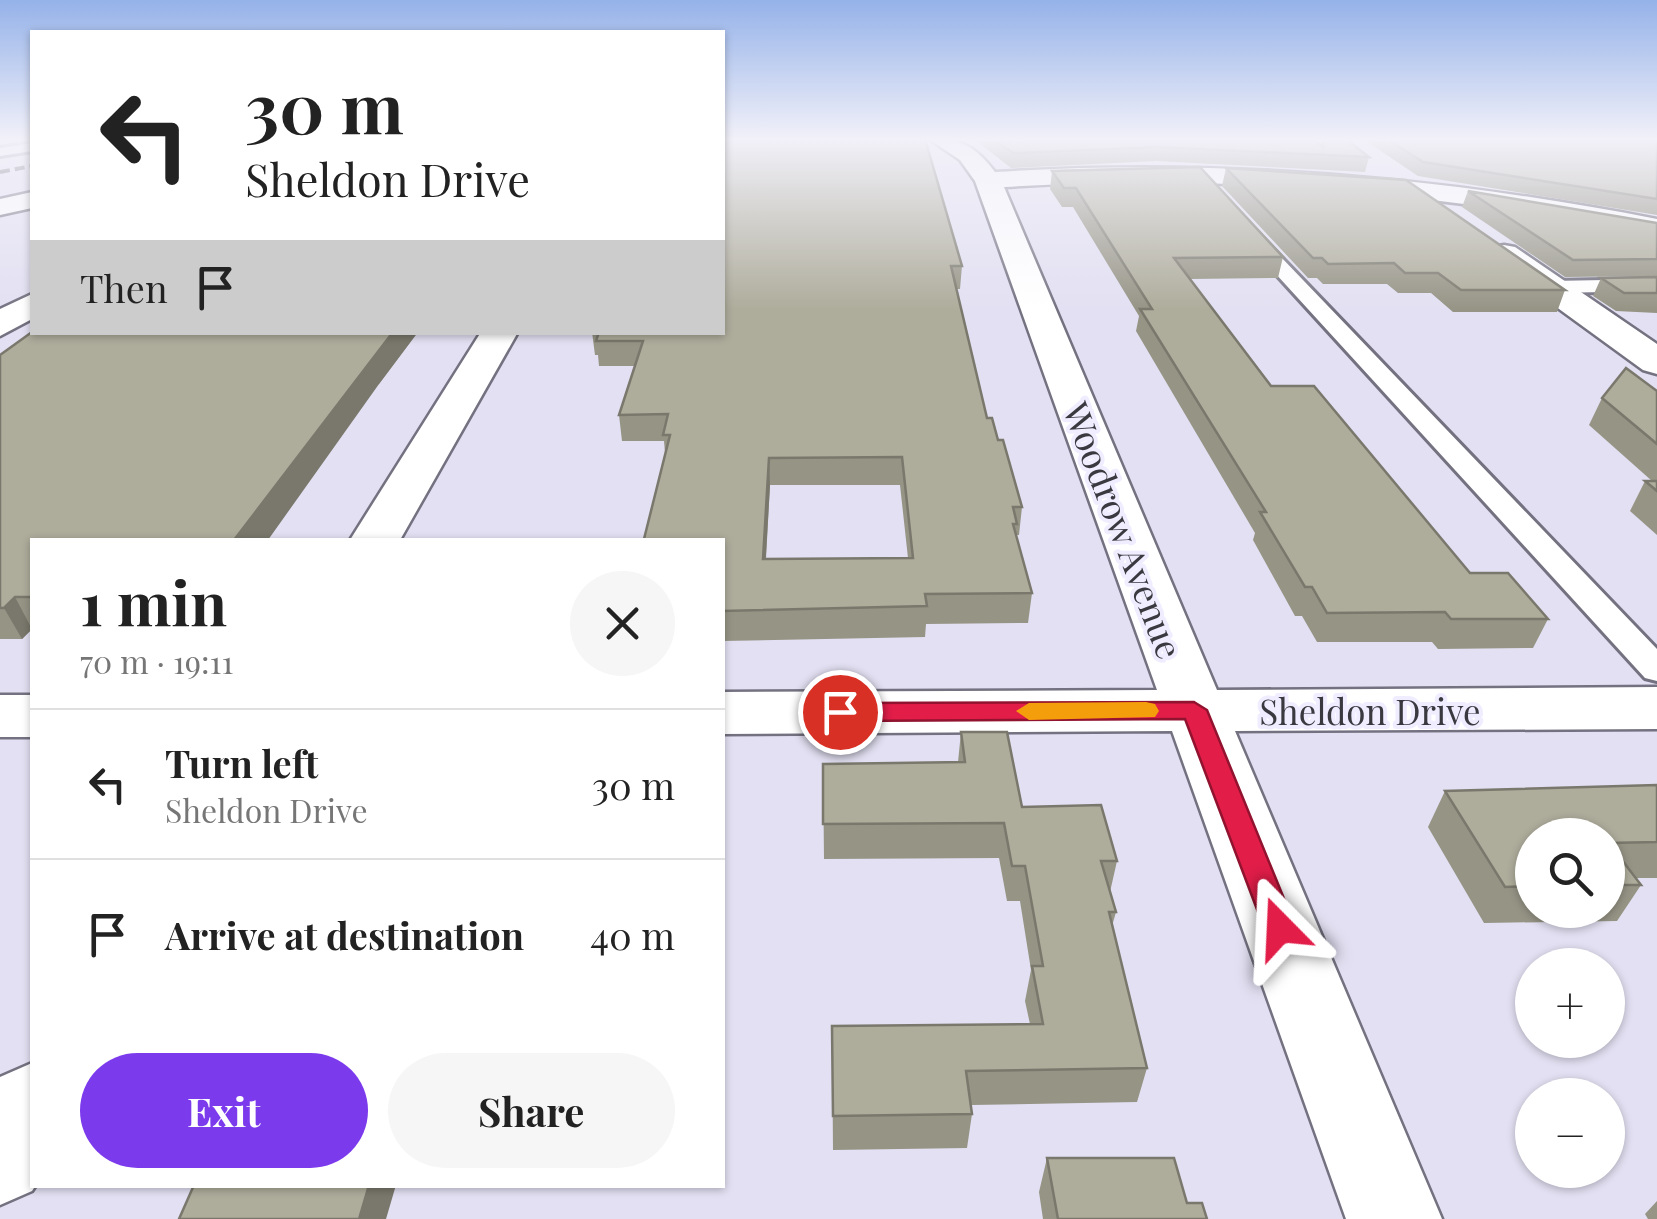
<!DOCTYPE html>
<html lang="en">
<head>
<meta charset="utf-8">
<style>
	body { margin:0; font-family:"Playfair Display",serif; background:#f6f6f6; color:#222; height:100vh; display:flex; flex-direction:column; font-size:38px; white-space:nowrap }
	* { box-sizing:border-box; margin:0 }
	p { font-size:32px; color:#767676 }
	.icon { flex:none; width:55px; height:55px; fill:none; stroke:currentColor; stroke-width:2; stroke-linecap:round; stroke-linejoin:round }
	.map { position:relative; flex:1; overflow:hidden }
	.drawer { position:absolute; left:30px; top:538px; width:695px; height:650px; display:flex; flex-direction:column; background:#fff; border-radius:0px; box-shadow:0 2px 8px #0004 }
	.drawer>* { flex:none }
	.hud { position:absolute; left:30px; top:30px; width:695px; height:305px; border-radius:0px; box-shadow:0 2px 8px #0004; background:#fff; color:#222; overflow:hidden }
	.buttons { position:absolute; left:1515px; top:818px; display:grid; gap:20px }
	.buttons a { display:grid; place-items:center; width:110px; height:110px; border-radius:50%; background:#fff; box-shadow:0 2px 8px #0004; font-size:50px }
	.pin { position:absolute; display:grid; place-items:center; width:85px; height:85px; color:#fff; margin:-42px; border:5px solid #fff; border-radius:50%; box-shadow:0 2px 10px #0007 }
	.me { position:absolute; width:110px; margin:-55px; rotate:339deg; stroke-linejoin:round; filter:drop-shadow(0 0 8px #0008) }
	.turn { display:flex; align-items:center; gap:35px; height:210px; padding:0 50px; font-size:45px }
	.turn .icon { width:130px; height:130px; stroke-width:2.5 }
	.turn b { display:block; font-size:70px; line-height:85px }
	.then { display:flex; align-items:center; height:95px; padding:0 50px; background:#0003; gap:20px; font-size:38px }
	.round { display:grid; place-items:center; flex:none; width:105px; height:105px; border-radius:52px; background:#f6f6f6 }
	.summary { display:flex; align-items:center; justify-content:space-between; height:170px; padding:0 50px }
	h1 { font-size:60px; font-weight:700; line-height:75px }
	.cta { display:flex; gap:20px; margin-top:auto; padding:20px 50px }
	.cta a { flex:1; height:115px; border-radius:60px; background:#7c3aed; color:#fff; font-size:40px; font-weight:700; line-height:115px; text-align:center }
	.cta a+a { background:#f6f6f6; color:#222 }
	ul { padding:0; list-style:none }
	li { display:flex; align-items:center; gap:30px; height:150px; padding:0 50px; border-top:2px solid #e0e0e0 }
	li div { flex:1 }
	li b { display:block; font-size:38px }
	li em { font-style:normal }
	.map>svg:first-child { display:block }
	.lines { fill:none; stroke-linecap:round; stroke-linejoin:round }
	.service-casing { stroke:#747281; stroke-width:6 }
	.minor-casing { stroke:#747281; stroke-width:5 }
	.tertiary-casing { stroke:#747281; stroke-width:5 }
	.service { fill:#fff; fill-rule:evenodd }
	.minor { fill:#fff; fill-rule:evenodd }
	.tertiary { fill:#fff; fill-rule:evenodd }
	.rail { stroke:#4e4d55; stroke-width:4; stroke-dasharray:10 5; stroke-linecap:butt }
	.wall { fill:#969485; fill-rule:evenodd }
	.shaded-wall { fill:#7a786c }
	.building { fill:#aeac9b; stroke:#7a786c; stroke-width:2.5; fill-rule:evenodd }
	.route { fill:#e11d48; stroke:#92132f; stroke-width:2.5 }
	.slow { fill:#f59e0b }
	.labels { text-anchor:middle; dominant-baseline:central; stroke-width:8; stroke-linejoin:round; paint-order:stroke }
	.street-label { font-size:35px; fill:#3a3940; stroke:#efedff }
</style>
</head>
<body>
<div class="map">
<svg width="1657" height="1219" viewBox="0 0 1657 1219">
	<rect width="100%" height="100%" fill="#e2e0f2"/>
	<g class="lines">
		<defs>
			<path id="service" d="M32 143V151L0 156V148Z
				M1250 230 1256 231 1657 649V681L1645 678 1244 239 1241 235Z
				M1657 279V291L1552 293 1542 287 1552 281Z"/>
			<path id="minor" d="M929 139C962 139 975 146 995 172 1219 158 1437 176 1657 219V237C1440 192 1225 173 1004 187L1217 690 1657 687V729L1235 731 1442 1219H1346L1172 731 722 734V692L1157 690 975 181 960 160Z
				M1504 245 1515 247 1657 344V374L1643 370 1493 261 1488 254 1493 247Z
				M32 294V319L0 336V309Z
				M481 332H518L400 540H350Z
				M0 695H32V737H0Z
				M32 1063V1185H36L32 1191 0 1205V1077Z"/>
			<path id="tertiary" d="M32 192V208L0 215V199Z"/>
		</defs>
		<use href="#service" class="service-casing"/>
		<use href="#minor" class="minor-casing"/>
		<use href="#tertiary" class="tertiary-casing"/>
		<use href="#service" class="service"/>
		<use href="#minor" class="minor"/>
		<use href="#tertiary" class="tertiary"/>
		<path class="rail" d="M0 172 32 166"/>
	</g>
	<path class="wall" d="M974 139H1314L1321 145V139H1346L1369 157 1365 172 1156 161 1011 168Z
		M1363 139H1657V215L1418 176Z
		M722 155 962 266 960 289H957L987 418 998 440 1022 507 1019 535H1016L1032 593 1028 623 926 624 925 637 722 641V540L644 539 665 453 664 441H622L619 415 635 366H599L598 355H595L592 332H722ZM770 485H900L908 558 766 559Z
		M1226 168 1565 290 1557 312H1453L1431 293H1398L1387 284H1323L1317 278H1308L1222 186Z
		M1052 171 1283 257 1278 278 1190 279 1271 386 1470 573 1548 619 1533 648 1438 649 1432 642H1317L1302 616H1295L1253 540 1255 533 1136 331 1139 316 1073 207H1062L1050 189Z
		M1468 191 1657 223V276L1565 277 1462 207Z
		M1657 277V313L1616 311 1593 296 1601 278Z
		M32 332H418L379 384 32 540V629L22 639H0V355Z
		M1657 391V535L1630 511 1645 481H1652L1589 425 1602 398Z
		M961 732 1022 807 1117 861 1110 892 1116 912 1112 926 1147 1068 1137 1102 971 1105 972 1114 967 1148 833 1150 832 1026 1030 1024 1025 1001 1031 970 1020 901H1007L999 858 824 859 823 764 958 762Z
		M1657 785V878H1636L1641 885 1617 921 1484 923 1428 827 1445 791ZM1532 835H1608V910H1532Z
		M1047 1158 1187 1203 1207 1219H1043L1039 1192Z
		M1657 1201V1219H1648L1645 1214Z"/>
	<path class="shaded-wall" d="M393 332H418L379 384 268 540H234Z
		M769 458 770 485 764 588 763 559Z
		M15 597 32 629 22 639 4 608Z
		M369 1185H396L386 1219H359Z"/>
	<path class="building" d="M726 139H925L962 266H951L987 418H992L998 440H1003L1022 507H1013L1017 524H1013L1032 593 925 594 927 606 722 611V540H546L644 539 670 435H663L668 414 619 415 643 341H596L599 332H722V155ZM902 457 913 558 763 559 769 458Z
		M993 139H1314L1323 147 1324 139H1346L1369 157 1159 147 1013 153Z
		M1387 139H1657V199L1423 162Z
		M1200 167 1283 257 1174 258 1271 386H1314L1470 573H1508L1548 619H1451L1445 612 1327 613 1312 587H1305L1260 512H1266L1140 309H1152L1076 188H1064L1052 171Z
		M1226 168 1406 180 1565 290H1461L1438 273H1405L1394 263 1328 264 1322 258H1313Z
		M1468 191 1657 223V259L1573 260Z
		M1657 277V293H1624L1601 278Z
		M32 332H393L234 540H32V597H15L4 608H0V355Z
		M1626 368 1657 391V444L1602 398Z
		M1645 481H1657V491Z
		M961 732H1007L1022 807 1101 805 1117 861H1101L1116 912H1109L1147 1068 966 1071 972 1114 833 1116 832 1026 1043 1024 1032 966H1043L1025 866H1012L1004 823 823 824V764L965 762Z
		M1657 785V842L1609 843 1641 885H1608V835H1532V886L1505 887 1445 791Z
		M1047 1158H1174L1187 1203H1202L1207 1219H1058Z
		M194 1185H369L359 1219H179Z"/>
	<linearGradient id="sky" x2="0" y2="1"><stop stop-color="#95b2e9"/><stop offset="0.45" stop-color="#f2f1f9"/><stop offset="1" stop-color="#f2f1f9" stop-opacity="0"/></linearGradient>
	<rect width="1657" height="310" fill="url(#sky)"/>
	<path class="route" d="M1194 702 1207 710 1296 928 1291 938 1280 942 1269 938 1264 928 1185 719 840 721 828 712 840 703Z"/>
	<path class="slow" d="M1146 702 1155 704 1159 711 1155 717 1029 720 1016 711 1029 703Z"/>
	<g class="labels">
		<g class="street-label">
			<text transform="translate(1124 530) rotate(69)">Woodrow Avenue</text>
			<text x="1370" y="710">Sheldon Drive</text>
		</g>
	</g>
</svg>
<div class="buttons">
<a><svg class="icon" aria-label="search" viewBox="0 0 24 24"><circle cx="10" cy="10" r="6"/><path d="M15 15l6 6"/></svg></a>
<a>+</a>
<a>−</a>
</div>
<div class="pin" style="left:840px;top:712px;background:#d93025"><svg class="icon" aria-label="arrive" viewBox="0 0 24 24"><path d="M6 21V4h12l-3 4 3 4H6"/></svg></div>
<svg class="me" style="left:1280px;top:928px" viewBox="-20 -20 40 40"><path d="M0-17L14 15 0 8-14 15z" fill="#e11d48" stroke="#fff" stroke-width="4"/></svg>
<div class="hud">
<div class="turn"><svg class="icon" aria-label="left" viewBox="0 0 24 24"><path d="M17 20v-9H6M10 6l-5 5 5 5"/></svg><div><b>30 m</b>Sheldon Drive</div></div>
<div class="then">Then<svg class="icon" aria-label="arrive" viewBox="0 0 24 24"><path d="M6 21V4h12l-3 4 3 4H6"/></svg></div>
</div>
<section class="drawer">
<div class="summary"><div><h1>1 min</h1><p>70 m · 19:11</p></div><a class="round"><svg class="icon" aria-label="close" viewBox="0 0 24 24"><path d="M6 6l12 12M18 6L6 18"/></svg></a></div>
<ul>
<li><svg class="icon" aria-label="left" viewBox="0 0 24 24"><path d="M17 20v-9H6M10 6l-5 5 5 5"/></svg><div><b>Turn left</b><p>Sheldon Drive</p></div><em>30 m</em></li>
<li><svg class="icon" aria-label="arrive" viewBox="0 0 24 24"><path d="M6 21V4h12l-3 4 3 4H6"/></svg><div><b>Arrive at destination</b></div><em>40 m</em></li>
</ul>
<div class="cta"><a>Exit</a><a>Share</a></div>
</section>
</div>
</body>
</html>
